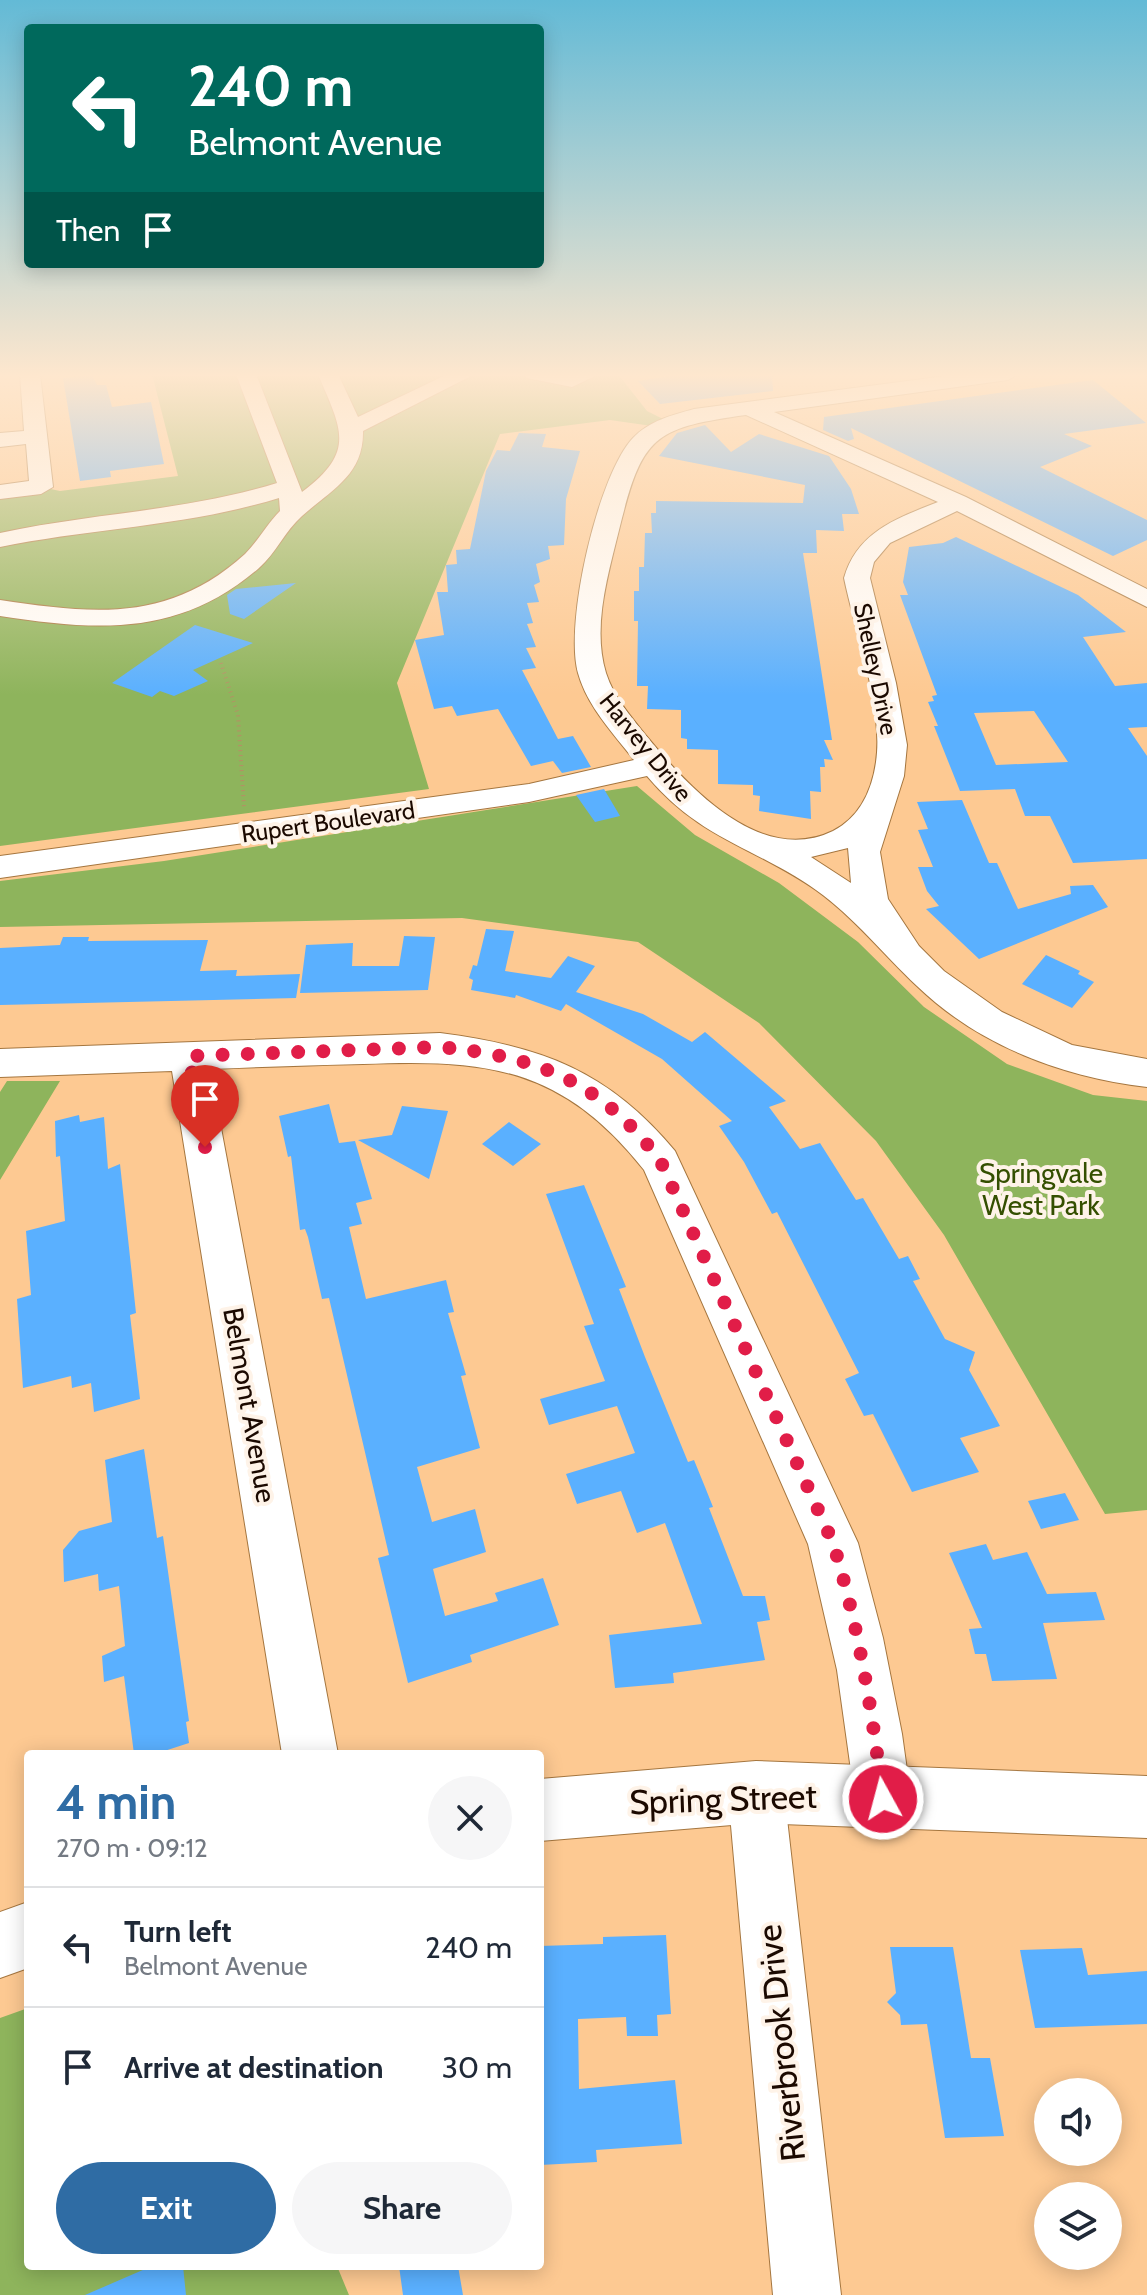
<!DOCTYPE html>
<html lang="en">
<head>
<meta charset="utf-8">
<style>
	body { margin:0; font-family:Cabin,sans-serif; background:#f6f6f7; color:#1f2937; height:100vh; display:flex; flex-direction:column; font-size:30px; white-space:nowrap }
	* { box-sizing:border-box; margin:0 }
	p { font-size:26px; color:#747a83 }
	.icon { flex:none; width:44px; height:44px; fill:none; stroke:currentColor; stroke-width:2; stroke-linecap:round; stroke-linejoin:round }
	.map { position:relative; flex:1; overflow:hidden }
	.panel { position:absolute; left:24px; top:1750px; width:520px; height:520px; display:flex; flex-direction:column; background:#fff; border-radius:8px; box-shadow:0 4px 20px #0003 }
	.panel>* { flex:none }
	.hud { position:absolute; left:24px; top:24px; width:520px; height:244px; border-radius:8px; box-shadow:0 4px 20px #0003; background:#00695c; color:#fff; overflow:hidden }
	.tools { position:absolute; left:1034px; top:2078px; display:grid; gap:16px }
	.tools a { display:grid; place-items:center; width:88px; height:88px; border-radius:50%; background:#fff; box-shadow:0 4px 20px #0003; font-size:40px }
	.pin { position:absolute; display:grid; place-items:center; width:68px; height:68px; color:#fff; margin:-82px -34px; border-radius:50% 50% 50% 0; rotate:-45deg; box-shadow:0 0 8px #0007 }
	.pin .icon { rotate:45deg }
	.me { position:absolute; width:88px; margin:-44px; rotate:353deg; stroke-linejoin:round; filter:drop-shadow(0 0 6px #0008) }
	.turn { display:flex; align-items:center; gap:28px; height:168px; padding:0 32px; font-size:36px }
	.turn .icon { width:104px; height:104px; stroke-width:2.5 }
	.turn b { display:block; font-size:56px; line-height:68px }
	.then { display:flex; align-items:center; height:76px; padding:0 32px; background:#0003; gap:16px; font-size:30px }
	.round { display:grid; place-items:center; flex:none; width:84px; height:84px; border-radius:42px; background:#f6f6f7 }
	.overview { display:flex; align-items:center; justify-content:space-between; height:136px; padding:0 32px }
	h1 { font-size:48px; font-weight:800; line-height:60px; color:#2f6ca4 }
	.cta { display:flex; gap:16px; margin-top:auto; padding:16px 32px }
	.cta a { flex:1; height:92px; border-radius:48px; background:#2f6ca4; color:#fff; font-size:32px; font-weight:800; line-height:92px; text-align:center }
	.cta a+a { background:#f6f6f7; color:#1f2937 }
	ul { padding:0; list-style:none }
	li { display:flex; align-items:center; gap:24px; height:120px; padding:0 32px; border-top:2px solid #e0e1e3 }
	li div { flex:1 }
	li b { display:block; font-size:30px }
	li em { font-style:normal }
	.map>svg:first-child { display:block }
	.green { fill:#8eb45c }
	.building { fill:#5ab0ff; fill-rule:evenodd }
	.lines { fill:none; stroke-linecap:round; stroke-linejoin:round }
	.minor-casing { stroke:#a5763f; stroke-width:2 }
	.major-casing { stroke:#a5763f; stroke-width:2 }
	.path { stroke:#b78e65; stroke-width:4; stroke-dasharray:1 4; stroke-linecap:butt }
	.minor { fill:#fff; fill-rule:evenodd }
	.major { fill:#fff; fill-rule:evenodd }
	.route { stroke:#e11d48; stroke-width:14; stroke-dasharray:0 25.2 }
	.labels { text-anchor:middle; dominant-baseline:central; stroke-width:8; stroke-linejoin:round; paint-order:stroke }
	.far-street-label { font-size:24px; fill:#1b0900; stroke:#fef3e8 }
	.park-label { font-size:28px; fill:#344f00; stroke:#fef3e8 }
	.street-label { font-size:28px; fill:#1b0900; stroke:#fef3e8 }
	.near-street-label { font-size:34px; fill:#1b0900; stroke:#fef3e8 }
</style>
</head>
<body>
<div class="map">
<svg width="1147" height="2295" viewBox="0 0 1147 2295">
	<rect width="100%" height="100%" fill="#fdc992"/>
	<path class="green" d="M152 374H618L647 411 671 423 659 427 610 420 500 434 397 683 429 789 0 846V492L41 487 60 491 178 476Z
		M637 786 695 835 779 883 858 942 924 1007 1007 1064 1093 1095 1147 1101V1510L1105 1514 944 1235 876 1141 759 1023 638 942 462 918 0 927V881L164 861Z
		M7 1081H60L0 1180V1092Z
		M28 2008V2266H337L349 2295H0V2018Z"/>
	<path class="building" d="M683 374H772L773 391 660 404 638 381Z
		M92 375 97 385H106L112 407 151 402 164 464 110 471 111 477 80 481 63 378Z
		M1093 380 1146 423 1064 434 1092 446 1040 467 1147 520V540L1113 556 851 428 854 439 848 441 823 430 824 417Z
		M705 425 731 452 759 434 829 456 851 489 859 514H842L844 531 816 530 817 553H803L832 740H824L833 760 824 759 825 767H820L821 792 810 791 811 819 759 811 760 796 753 795V785L718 784V750L687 749V739L681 738V710L647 709 648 686H637L638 621H634V591H639V567H644L645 533H652L651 513H656V501L803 503 805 485 659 456 677 433Z
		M519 433 546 434 542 447 580 451 566 499 564 545 548 546 550 559 536 564 540 582 534 585 539 602 527 603 533 623 527 624 536 647 526 648 536 668 522 670 558 739 573 736 591 767 562 773 553 761 531 766 498 709 457 716 452 706 434 709 415 640 444 635 437 592H448L446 565 457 564 456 550 470 549 486 471 497 450 510 451Z
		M956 537 1078 595 1126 632 1083 637 1115 686 1147 683V727L1128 728 1147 756V859L1073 863 1050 816H1025L1015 789 960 791 934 726H938L928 702 934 701 932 696 937 695 900 595H908L903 582 909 547 943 543ZM1034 711 1068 762 996 765 974 713Z
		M296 583 244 619 230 614 227 595 236 589Z
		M195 625 253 643 193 670 208 681 174 696 160 691 152 697 112 683Z
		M604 789 620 816 595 822 576 795Z
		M962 800 989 863H997L1018 909 1071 894 1070 886 1093 885 1108 907 979 959 926 909 939 906 927 891 918 867H933L918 830 928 829 917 802Z
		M486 929 514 931 505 971 551 978 568 956 595 966 576 992 643 1014 692 1042 705 1032 786 1101 769 1107 800 1149 820 1143 856 1200 863 1198 899 1259 908 1256 920 1279 913 1281 945 1339 975 1352 969 1370 1000 1426 960 1438 979 1472 912 1492 873 1414 864 1416 845 1379 859 1373 777 1212 772 1214 744 1162 719 1126 732 1121 662 1059 566 1004 561 1011 516 995 515 998 471 990 473 980 469 978 473 965 477 966Z
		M404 936 435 937 428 990 300 993 306 945 353 943 352 966H399Z
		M63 937H89L88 941 208 940 200 971 237 970 236 976 300 974 296 998 0 1005V948L60 945Z
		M1046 955 1080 971 1078 974 1094 982 1072 1008 1022 984Z
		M329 1104 339 1143 355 1141 372 1199 356 1203 362 1224 349 1227 366 1299 446 1280 454 1312 448 1313 466 1375 461 1376 480 1448 417 1467 432 1522 475 1509 486 1552 433 1569 445 1616 498 1601 495 1593 543 1578 559 1625 470 1655 472 1662 408 1683 378 1558 389 1555 329 1298 322 1299 308 1237 305 1229 300 1230 291 1156 288 1157 279 1116Z
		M402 1106 448 1111 429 1179 358 1140 392 1135Z
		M79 1115 80 1122 104 1117 108 1169 120 1164 136 1313 130 1315 140 1399 94 1412 91 1383 72 1388 71 1376 23 1388 17 1299 31 1295 26 1231 65 1221 60 1156 56 1157 55 1121Z
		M509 1122 541 1144 513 1166 482 1144Z
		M584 1185 626 1287 619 1289 645 1357 688 1462 694 1460 705 1487 713 1507 709 1508 743 1596H765L770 1620 757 1622 765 1660 673 1673 674 1683 615 1688 609 1635 702 1624 665 1523 637 1533 621 1491 577 1504 566 1474 635 1453 617 1406 549 1425 540 1399 605 1381 584 1326 594 1324 546 1194Z
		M144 1449 157 1538 163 1536 189 1721 186 1722 189 1743 155 1754H134L124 1676 104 1682 102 1656 125 1646 119 1586 99 1591 98 1574 64 1582 63 1550 79 1531 112 1522 105 1460Z
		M1065 1493 1079 1520 1041 1529 1028 1501Z
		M986 1544 993 1560 1027 1552 1047 1594 1096 1592 1105 1620 1043 1623 1057 1679 992 1681 986 1654H975L969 1629 982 1628 949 1553Z
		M666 1935 671 2014 657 2015 658 2036H627L626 2017 578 2019 579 2089 675 2080 682 2144 596 2150 597 2162 540 2165V1946L603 1944V1937Z
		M890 1947H953L971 2058H990L1004 2136 945 2138 927 2024 901 2025 900 2015 887 2002 896 1993Z
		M1082 1948 1088 1975 1147 1971V2024L1035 2028 1020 1950Z
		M152 2266H183L186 2295H85Z
		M399 2266H458L463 2295H403Z"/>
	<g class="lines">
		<defs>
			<path id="minor" d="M20 374H40L53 487 41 494 0 499V485L29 481 26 444 0 447V433L24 431Z
				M236 374H256L302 492C357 451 341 429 318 374H338L358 417 448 374H475L363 431C364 475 331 490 302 516 285 531 276 553 259 568 179 637 99 631 0 616V600C94 614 169 623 245 554 258 541 267 524 280 511L279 498C189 526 93 528 0 547V533C92 513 187 511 277 483Z
				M524 374H599L572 387 527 378Z
				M961 374H1018L1008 380 774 412 966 497 1147 589V607L957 511 890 543 874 562 870 578 896 683 907 745 904 776 880 852 888 899 919 946 944 971 1002 1012 1072 1045 1147 1059V1087C1063 1077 979 1046 917 986 883 954 855 918 816 890 753 846 701 840 647 776L529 802 0 878V856L529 784 634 760C613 733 587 706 578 673 564 623 598 475 633 438 649 421 672 415 694 409ZM746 415 938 502C897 518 857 532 844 578 855 632 884 708 876 762 872 790 860 817 833 831 761 866 689 788 648 738 632 718 614 698 606 673 592 627 608 575 619 530 642 437 652 428 746 415ZM848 848 851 883 811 857Z
				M440 1033C541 1046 609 1071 675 1151L858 1543 883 1638 902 1734 911 1799 903 1819 883 1827 863 1819 855 1799 837 1670 808 1544 644 1170C562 1067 488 1059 363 1064 312 1065 261 1067 210 1069L338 1754H282L172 1071 0 1077V1049Z
				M756 1764 776 1772 784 1792 841 2295H773L728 1792 736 1772Z"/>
			<path id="major" d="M756 1761 1147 1776V1838L756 1823 540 1841V1779Z
				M28 1902V1968L0 1978V1912Z"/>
		</defs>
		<use href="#minor" class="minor-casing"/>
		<use href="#major" class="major-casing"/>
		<path class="path" d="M221 663 238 715 244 808"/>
		<use href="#minor" class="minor"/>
		<use href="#major" class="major"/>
	</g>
	<linearGradient id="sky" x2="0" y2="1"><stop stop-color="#63bad6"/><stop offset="0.54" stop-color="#fee7ce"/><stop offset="1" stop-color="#fee7ce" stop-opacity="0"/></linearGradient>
	<rect width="1147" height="695" fill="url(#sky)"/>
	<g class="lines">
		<path class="route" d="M205 1147 189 1056 440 1047C537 1056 602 1082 661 1162L833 1543C859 1627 872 1711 883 1799"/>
	</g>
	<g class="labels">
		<g class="far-street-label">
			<text transform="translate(876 669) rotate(78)">Shelley Drive</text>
			<text transform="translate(646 747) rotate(51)">Harvey Drive</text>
			<text transform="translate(328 822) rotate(-8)">Rupert Boulevard</text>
		</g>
		<g class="park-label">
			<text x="1041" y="1173">Springvale<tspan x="1041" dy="32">West Park</tspan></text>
		</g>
		<g class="street-label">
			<text transform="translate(250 1405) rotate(80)">Belmont Avenue</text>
		</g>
		<g class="near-street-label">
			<text transform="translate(723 1799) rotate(-2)">Spring Street</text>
			<text transform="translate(781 2043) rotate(-96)">Riverbrook Drive</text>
		</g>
	</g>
</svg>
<div class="tools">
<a><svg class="icon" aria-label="sound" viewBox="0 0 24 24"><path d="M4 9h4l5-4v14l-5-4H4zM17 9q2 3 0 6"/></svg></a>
<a><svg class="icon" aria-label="layers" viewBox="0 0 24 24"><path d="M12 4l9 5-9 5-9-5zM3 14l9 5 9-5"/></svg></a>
</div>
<div class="pin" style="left:205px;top:1147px;background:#d93025"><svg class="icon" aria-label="arrive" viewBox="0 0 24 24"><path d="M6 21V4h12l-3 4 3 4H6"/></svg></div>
<svg class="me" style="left:883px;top:1799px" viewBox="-20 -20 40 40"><circle r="17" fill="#e11d48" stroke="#fff" stroke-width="3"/><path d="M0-11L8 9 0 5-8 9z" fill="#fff"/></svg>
<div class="hud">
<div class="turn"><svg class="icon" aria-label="left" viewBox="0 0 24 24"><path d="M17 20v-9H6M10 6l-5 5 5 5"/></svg><div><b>240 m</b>Belmont Avenue</div></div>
<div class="then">Then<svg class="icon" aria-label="arrive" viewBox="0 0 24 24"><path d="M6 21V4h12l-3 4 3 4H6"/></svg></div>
</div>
<section class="panel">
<div class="overview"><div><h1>4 min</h1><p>270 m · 09:12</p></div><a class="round"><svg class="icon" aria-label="close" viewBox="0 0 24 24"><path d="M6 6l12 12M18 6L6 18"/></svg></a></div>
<ul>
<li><svg class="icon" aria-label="left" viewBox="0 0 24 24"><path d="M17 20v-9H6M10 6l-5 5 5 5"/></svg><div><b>Turn left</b><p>Belmont Avenue</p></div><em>240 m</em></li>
<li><svg class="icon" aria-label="arrive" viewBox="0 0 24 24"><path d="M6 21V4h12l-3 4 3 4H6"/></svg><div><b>Arrive at destination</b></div><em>30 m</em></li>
</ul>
<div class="cta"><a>Exit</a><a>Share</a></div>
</section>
</div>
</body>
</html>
